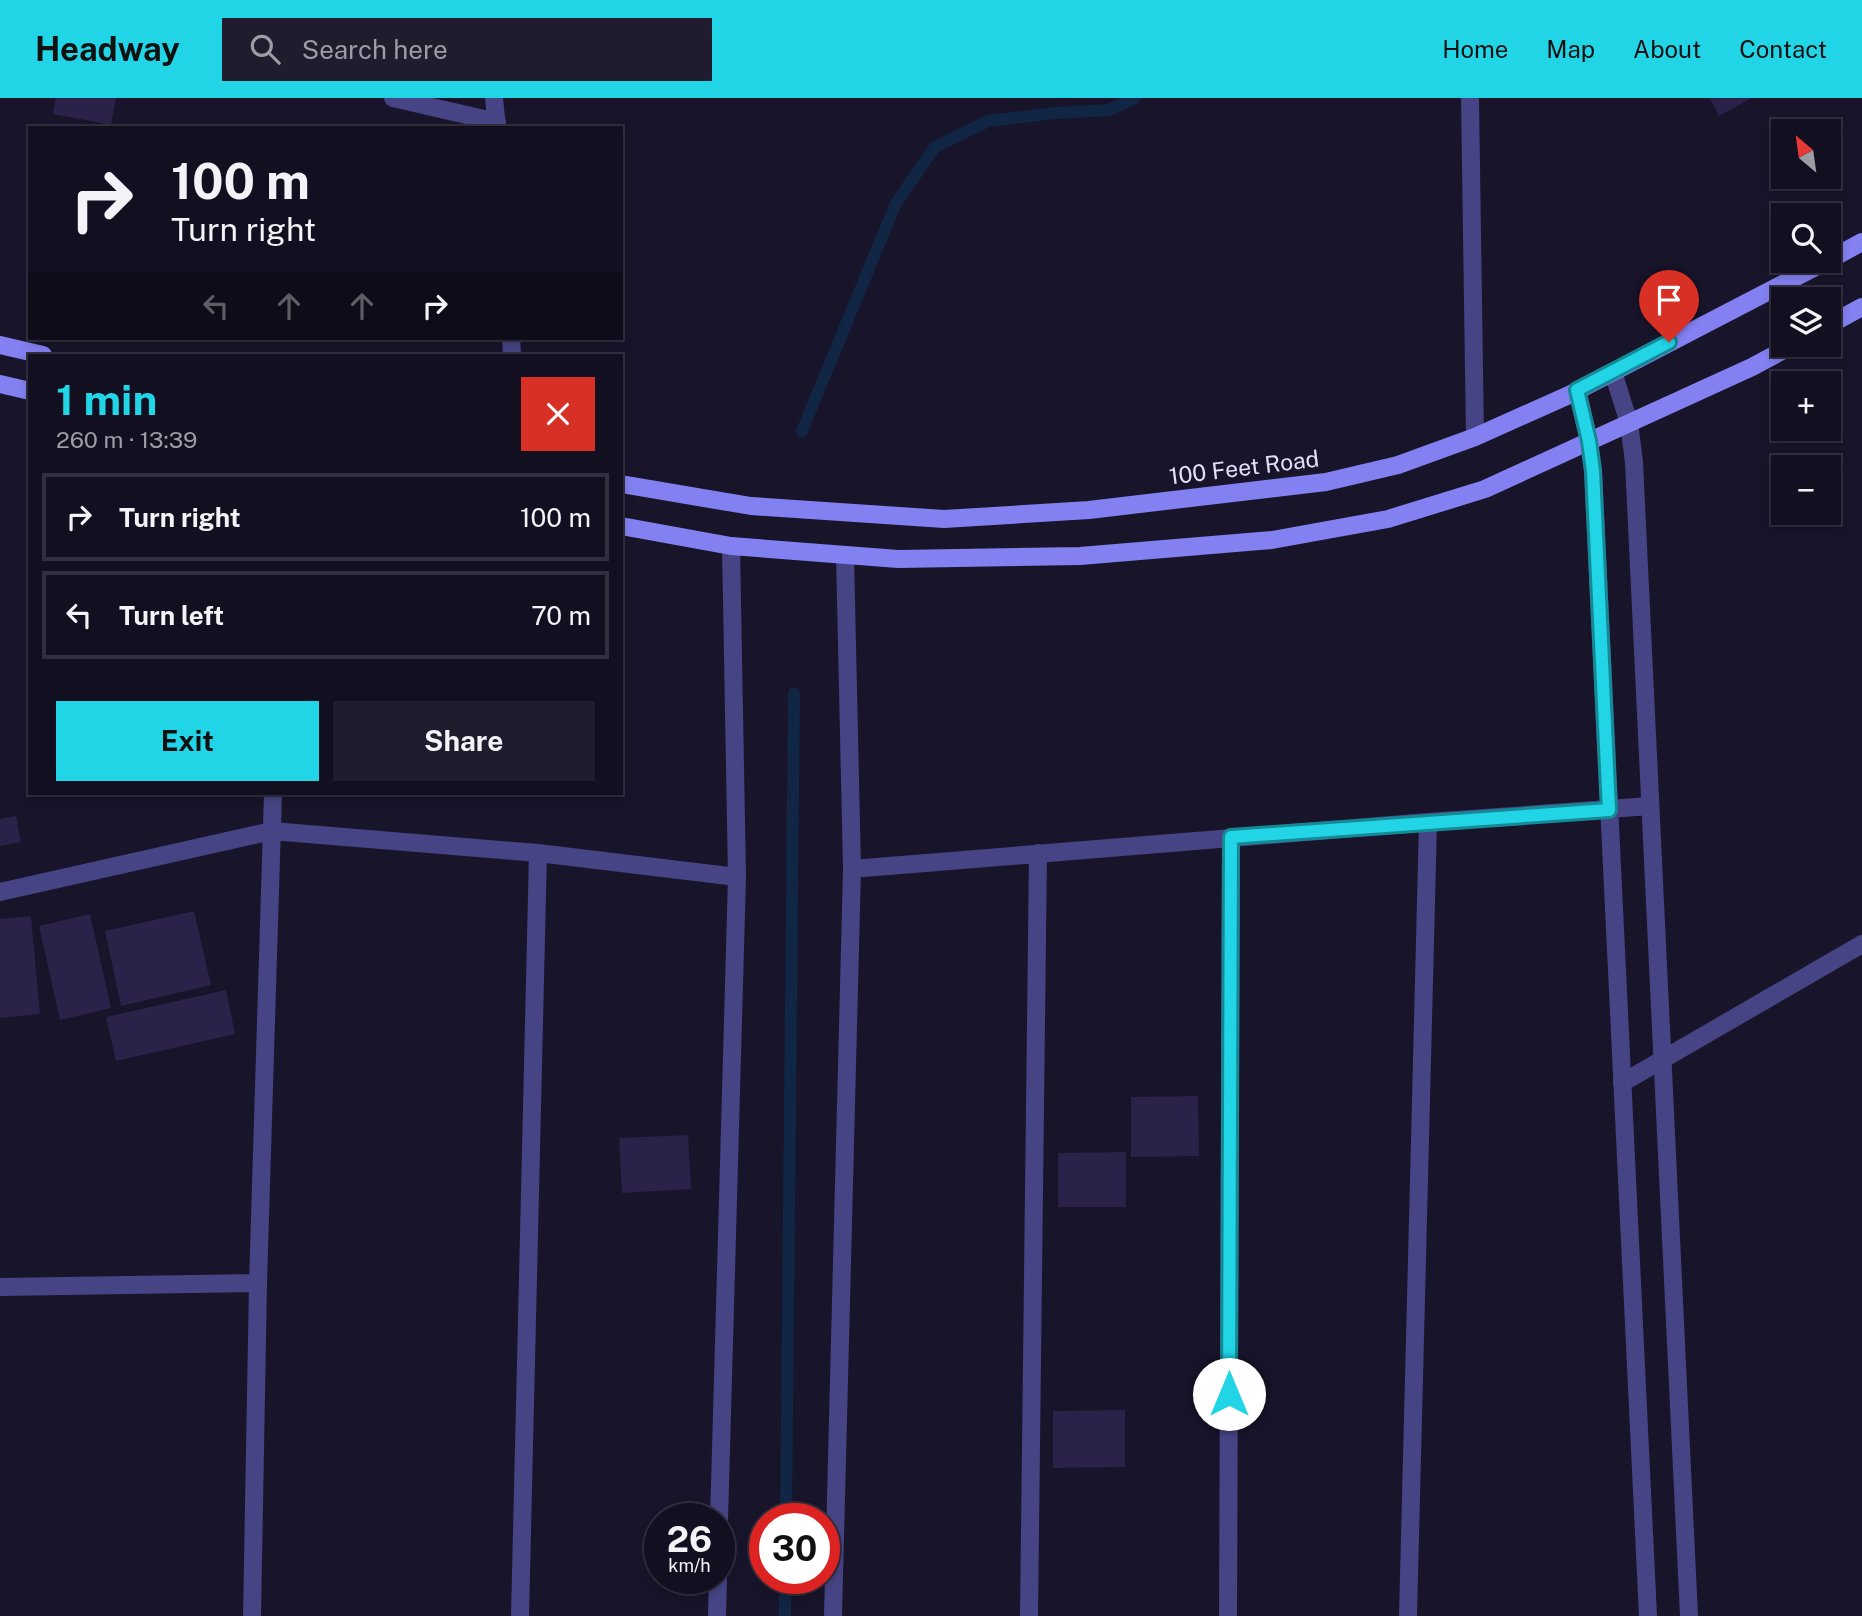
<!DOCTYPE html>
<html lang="en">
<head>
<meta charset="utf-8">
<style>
	body { margin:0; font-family:"Public Sans",sans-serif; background:#1f1d2d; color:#f1f3f6; height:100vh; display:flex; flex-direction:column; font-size:26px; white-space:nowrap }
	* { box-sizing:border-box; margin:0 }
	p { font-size:23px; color:#9c9ca5 }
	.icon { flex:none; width:38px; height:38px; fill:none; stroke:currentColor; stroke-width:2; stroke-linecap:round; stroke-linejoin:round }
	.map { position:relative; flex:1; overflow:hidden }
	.panel { position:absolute; left:28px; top:256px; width:595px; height:441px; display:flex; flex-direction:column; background:#120f20; border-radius:0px; box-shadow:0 4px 10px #0003,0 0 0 2px #312f3e }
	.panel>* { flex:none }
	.hud { position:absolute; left:28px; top:28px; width:595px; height:214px; border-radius:0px; box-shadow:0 4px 10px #0003,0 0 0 2px #312f3e; background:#120f20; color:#f1f3f6; overflow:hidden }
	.needle { width:46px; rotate:331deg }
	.controls { position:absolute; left:1771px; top:21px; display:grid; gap:14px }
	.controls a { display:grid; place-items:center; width:70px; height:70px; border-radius:0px; background:#120f20; box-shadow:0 4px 10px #0003,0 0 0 2px #312f3e; font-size:35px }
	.speed { position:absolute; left:644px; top:1405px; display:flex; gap:14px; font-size:35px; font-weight:700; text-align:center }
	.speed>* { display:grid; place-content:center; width:91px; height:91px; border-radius:50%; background:#120f20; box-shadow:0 4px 10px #0003,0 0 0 2px #312f3e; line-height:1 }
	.speed small { font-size:18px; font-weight:400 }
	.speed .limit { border:10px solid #d22; background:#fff; color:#111 }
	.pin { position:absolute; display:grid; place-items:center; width:60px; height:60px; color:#fff; margin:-72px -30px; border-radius:50% 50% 50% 0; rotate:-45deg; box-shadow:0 0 7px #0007 }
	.pin .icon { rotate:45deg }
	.me { position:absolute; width:77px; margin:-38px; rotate:0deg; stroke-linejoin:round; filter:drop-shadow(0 0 5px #0008) }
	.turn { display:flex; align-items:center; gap:24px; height:147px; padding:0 28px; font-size:32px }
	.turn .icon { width:91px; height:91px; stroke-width:2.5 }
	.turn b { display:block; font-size:49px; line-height:60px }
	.lanes { display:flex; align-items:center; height:66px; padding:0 28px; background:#0003; justify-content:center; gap:35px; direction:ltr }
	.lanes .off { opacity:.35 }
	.round { display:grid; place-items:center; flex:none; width:74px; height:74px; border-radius:0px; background:#1f1d2d }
	.overview { display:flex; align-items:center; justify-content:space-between; height:119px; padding:0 28px }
	h1 { font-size:42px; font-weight:700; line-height:52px; color:#21d5e7 }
	.cta { display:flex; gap:14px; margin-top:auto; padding:14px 28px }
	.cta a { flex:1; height:80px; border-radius:0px; background:#21d5e7; color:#111; font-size:28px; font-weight:700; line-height:80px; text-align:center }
	.cta a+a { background:#1f1d2d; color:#f1f3f6 }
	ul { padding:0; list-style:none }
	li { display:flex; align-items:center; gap:21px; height:88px; margin:0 14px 10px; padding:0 14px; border:4px solid #312f3e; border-radius:0px }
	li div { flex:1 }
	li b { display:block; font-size:26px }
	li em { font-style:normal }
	header { display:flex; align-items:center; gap:42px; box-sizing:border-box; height:98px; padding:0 35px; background:#21d5e7; color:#111 }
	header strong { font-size:33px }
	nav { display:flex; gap:38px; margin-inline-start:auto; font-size:24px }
	.search { width:490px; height:63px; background:#1f1d2d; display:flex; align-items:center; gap:18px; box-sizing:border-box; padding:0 24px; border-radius:0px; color:#9c9ca5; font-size:26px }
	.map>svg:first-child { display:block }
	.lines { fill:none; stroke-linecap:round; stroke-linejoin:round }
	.stream { stroke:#112545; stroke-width:12 }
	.building { fill:#2a2249 }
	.minor { stroke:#464484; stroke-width:18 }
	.tertiary { stroke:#464484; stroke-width:18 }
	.secondary { stroke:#8381f1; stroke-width:18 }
	.route-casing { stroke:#158a96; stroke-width:18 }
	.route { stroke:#21d5e7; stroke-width:12 }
	.labels { text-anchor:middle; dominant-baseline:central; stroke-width:7; stroke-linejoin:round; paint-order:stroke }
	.street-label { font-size:23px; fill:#e3e0fc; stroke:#18142a }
</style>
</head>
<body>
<header>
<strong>Headway</strong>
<div class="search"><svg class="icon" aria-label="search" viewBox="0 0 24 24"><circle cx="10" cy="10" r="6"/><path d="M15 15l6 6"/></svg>Search here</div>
<nav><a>Home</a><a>Map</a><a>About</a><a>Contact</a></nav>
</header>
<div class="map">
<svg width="1862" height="1518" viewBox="0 0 1862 1518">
	<rect width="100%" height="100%" fill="#18142a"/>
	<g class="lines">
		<path class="stream" d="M802 333 896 105 935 49 988 23 1056 15 1109 12 1135 0
			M786 1421 794 595
			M785 1518V1480"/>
	</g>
	<path class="building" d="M56 0H116L111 27 53 16Z
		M1710 0H1752L1719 18Z
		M16 718 21 744 0 748V721Z
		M194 813 211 887 121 908 105 833Z
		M90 816 111 910 60 922 39 828Z
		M31 818 40 916 0 920V821Z
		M226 892 235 936 116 963 106 919Z
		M1198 998 1199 1058 1131 1059V999Z
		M688 1037 691 1091 622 1095 619 1040Z
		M1126 1054V1109H1058V1055Z
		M1125 1312V1369L1053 1370V1313Z"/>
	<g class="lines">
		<path class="minor" d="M393 0 497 24
			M494 0 497 30
			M1470 0 1475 339
			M511 240 512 257
			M852 771 1428 724 1650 708
			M0 794 272 733 538 755 737 779
			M1622 985 1862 846
			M0 1189 258 1185
			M719 1423 737 779 731 448
			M252 1518 258 1185 273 695
			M520 1518 538 755
			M717 1518 718 1480
			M833 1518 852 771 845 457
			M1029 1518 1038 755
			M1228 1518 1231 739
			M1408 1518 1428 724"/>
		<path class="tertiary" d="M1613 274 1629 325 1634 364 1689 1518
			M1577 292 1589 343 1593 373 1648 1518"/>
		<path class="secondary" d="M1829 162 1862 144
			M1829 227 1862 209
			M0 247 43 257
			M0 286 30 293
			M621 386 751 408 944 421 1089 412 1326 384 1398 367 1475 339 1569 297 1827 163
			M621 428 731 448 898 461 1080 458 1272 442 1388 421 1485 391 1752 269 1793 247"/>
	</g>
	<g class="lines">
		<defs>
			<path id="route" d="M1229 1296 1231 739 1609 712 1593 373 1589 343 1577 292 1669 244"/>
		</defs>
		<use href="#route" class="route-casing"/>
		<use href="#route" class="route"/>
	</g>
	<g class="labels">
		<g class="street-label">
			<text transform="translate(1244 369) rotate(-7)">100 Feet Road</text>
		</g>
	</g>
</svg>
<div class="controls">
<a><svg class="needle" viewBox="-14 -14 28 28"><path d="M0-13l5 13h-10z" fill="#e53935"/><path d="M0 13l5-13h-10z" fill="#9c9ca5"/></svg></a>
<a><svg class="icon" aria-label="search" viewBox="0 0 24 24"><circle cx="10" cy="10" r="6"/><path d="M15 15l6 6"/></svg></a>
<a><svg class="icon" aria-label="layers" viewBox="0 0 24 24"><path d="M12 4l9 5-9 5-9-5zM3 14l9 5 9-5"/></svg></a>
<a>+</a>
<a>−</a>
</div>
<div class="speed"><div>26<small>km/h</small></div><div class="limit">30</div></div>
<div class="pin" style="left:1669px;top:244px;background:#d93025"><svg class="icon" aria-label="arrive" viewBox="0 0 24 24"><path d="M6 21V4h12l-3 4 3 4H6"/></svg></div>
<svg class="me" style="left:1229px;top:1296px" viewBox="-20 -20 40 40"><circle r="19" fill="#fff"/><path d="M0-13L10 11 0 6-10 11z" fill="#21d5e7"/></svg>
<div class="hud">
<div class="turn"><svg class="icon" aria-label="right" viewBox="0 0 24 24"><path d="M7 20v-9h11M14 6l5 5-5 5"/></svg><div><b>100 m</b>Turn right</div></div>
<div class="lanes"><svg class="icon off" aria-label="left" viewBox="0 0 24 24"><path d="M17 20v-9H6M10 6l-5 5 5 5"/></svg><svg class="icon off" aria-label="ahead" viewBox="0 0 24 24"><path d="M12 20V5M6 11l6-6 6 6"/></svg><svg class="icon off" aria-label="ahead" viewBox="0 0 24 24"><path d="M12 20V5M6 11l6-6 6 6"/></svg><svg class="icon" aria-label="right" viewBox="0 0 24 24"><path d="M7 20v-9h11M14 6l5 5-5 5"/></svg></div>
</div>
<section class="panel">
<div class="overview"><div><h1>1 min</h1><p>260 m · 13:39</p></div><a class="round" style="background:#d93025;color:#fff"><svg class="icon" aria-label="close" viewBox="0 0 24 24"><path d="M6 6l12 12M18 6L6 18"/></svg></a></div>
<ul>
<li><svg class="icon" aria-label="right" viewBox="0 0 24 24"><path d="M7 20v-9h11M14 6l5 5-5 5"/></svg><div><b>Turn right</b></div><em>100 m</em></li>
<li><svg class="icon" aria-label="left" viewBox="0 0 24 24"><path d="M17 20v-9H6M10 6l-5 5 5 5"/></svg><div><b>Turn left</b></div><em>70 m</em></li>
</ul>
<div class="cta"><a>Exit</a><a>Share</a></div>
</section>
</div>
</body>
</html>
